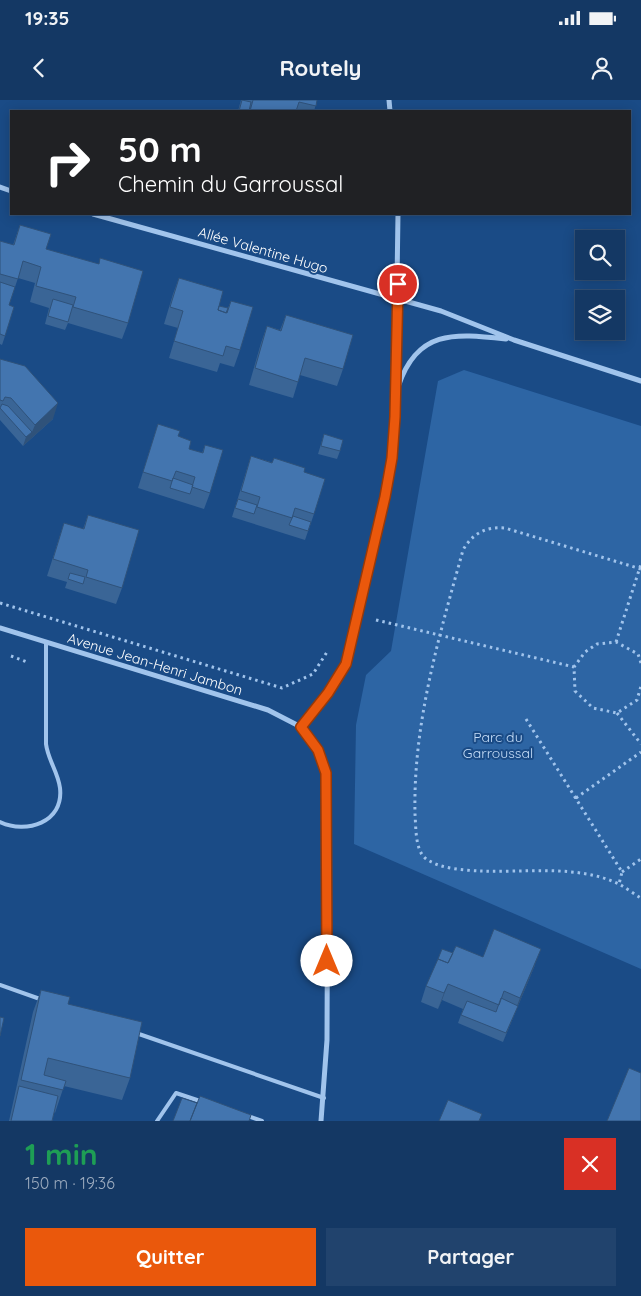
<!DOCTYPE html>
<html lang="fr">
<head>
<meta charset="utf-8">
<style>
	body { margin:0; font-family:Quicksand,sans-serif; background:#21436d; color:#f1f3f6; height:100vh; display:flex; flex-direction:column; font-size:19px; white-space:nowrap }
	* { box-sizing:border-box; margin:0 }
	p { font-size:16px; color:#9dacbf }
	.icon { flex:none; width:28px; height:28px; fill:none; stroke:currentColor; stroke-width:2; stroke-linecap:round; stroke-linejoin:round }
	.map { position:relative; height:1021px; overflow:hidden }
	.details { display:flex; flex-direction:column; background:#143864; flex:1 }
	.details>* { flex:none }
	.top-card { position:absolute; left:10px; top:10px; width:621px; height:105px; border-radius:0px; box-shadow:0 2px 12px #0003,0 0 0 1px #335278; background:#202124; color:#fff; overflow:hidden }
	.controls { position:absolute; left:575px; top:130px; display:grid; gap:10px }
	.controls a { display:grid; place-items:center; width:50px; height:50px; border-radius:0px; background:#143864; box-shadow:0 2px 12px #0003,0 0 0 1px #335278; font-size:25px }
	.pin { position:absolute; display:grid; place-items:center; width:42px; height:42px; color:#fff; margin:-21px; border:2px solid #fff; border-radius:50%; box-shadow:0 1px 5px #0007 }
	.me { position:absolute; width:55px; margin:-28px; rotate:0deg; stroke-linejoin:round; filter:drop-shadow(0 0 4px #0008) }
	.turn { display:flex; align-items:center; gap:18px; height:105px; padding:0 25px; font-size:22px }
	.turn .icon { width:65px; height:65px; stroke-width:2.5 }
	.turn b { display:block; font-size:35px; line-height:42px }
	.round { display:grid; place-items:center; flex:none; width:52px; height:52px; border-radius:0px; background:#21436d }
	.overview { display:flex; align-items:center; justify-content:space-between; height:85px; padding:0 25px }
	h1 { font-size:30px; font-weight:700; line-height:38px; color:#1e9e55 }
	.button { display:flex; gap:10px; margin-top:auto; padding:10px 25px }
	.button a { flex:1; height:58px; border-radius:0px; background:#ea580c; color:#fff; font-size:20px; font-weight:700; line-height:58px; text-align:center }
	.button a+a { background:#21436d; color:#f1f3f6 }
	.status { display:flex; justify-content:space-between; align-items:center; height:35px; padding:0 25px; background:#143864; direction:ltr }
	.status svg { height:14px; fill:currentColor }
	header { display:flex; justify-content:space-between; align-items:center; height:65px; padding:0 25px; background:#143864; font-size:22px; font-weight:700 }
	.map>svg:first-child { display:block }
	.green { fill:#2d65a4 }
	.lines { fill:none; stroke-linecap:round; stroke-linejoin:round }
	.path { stroke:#a1c4ec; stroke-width:3; stroke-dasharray:2.5 4; stroke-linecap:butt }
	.service { stroke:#a1c4ec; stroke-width:4 }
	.minor { stroke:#a1c4ec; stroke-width:5 }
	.wall { fill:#3a6596 }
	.shaded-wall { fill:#2f527a }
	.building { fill:#4375af; stroke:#2f527a }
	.route-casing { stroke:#983908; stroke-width:12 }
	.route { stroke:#ea580c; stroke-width:9 }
	.labels { text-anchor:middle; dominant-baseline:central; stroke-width:4; stroke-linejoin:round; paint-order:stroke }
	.street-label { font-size:14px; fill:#fff; stroke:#1a4b86 }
	.park-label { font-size:14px; fill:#c6def9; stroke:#1a4b86 }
</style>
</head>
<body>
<div class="status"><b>19:35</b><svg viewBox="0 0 49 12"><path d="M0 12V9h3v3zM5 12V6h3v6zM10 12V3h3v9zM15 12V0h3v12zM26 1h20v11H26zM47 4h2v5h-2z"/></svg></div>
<header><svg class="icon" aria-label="back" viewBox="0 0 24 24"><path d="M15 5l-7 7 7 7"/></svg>Routely<svg class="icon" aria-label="person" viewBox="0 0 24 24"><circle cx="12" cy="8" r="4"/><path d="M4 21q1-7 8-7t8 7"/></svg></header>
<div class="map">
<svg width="641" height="1021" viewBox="0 0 641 1021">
	<rect width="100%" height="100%" fill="#1a4b86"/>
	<path class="green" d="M464 270 641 326V869L354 744 356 625 366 575 391 551 438 281Z"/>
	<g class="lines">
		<path class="path" d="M641 469 505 428C486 426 472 434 463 450 439 537 413 623 415 714 416 727 415 749 425 758 439 769 463 770 480 771 524 773 577 764 619 784 626 788 634 794 641 798
			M0 503 282 588 313 574 327 552
			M376 520 574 567
			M616 542 641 464
			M11 556 27 562
			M641 563 638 554 616 542 597 544 585 552 574 567 575 591 593 608 617 613 637 600 641 586
			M617 613 641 644
			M526 619 622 772 619 784
			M576 698 641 652
			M622 772 641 759"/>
		<path class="service" d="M0 722C26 734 64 723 60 688 58 672 48 660 46 644V542
			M0 885 40 899
			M136 933 324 998
			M248 1016 262 1021
			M157 1021 176 993 203 1002"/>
		<path class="minor" d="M389 0 390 11
			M0 87 11 91
			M93 114 441 211 514 240 641 281
			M398 287C417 230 453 233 506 239
			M0 528 268 610 301 627
			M321 1021 327 940 328 688C325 662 316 647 301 627L328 593 346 564 392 358 395 317 398 114"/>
	</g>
	<path class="wall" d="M241 0H317L314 11H238Z
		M20 125 128 223 122 239 68 223 65 230 45 224 49 208 30 202 35 183 18 178 9 205 5 236 2 245 0 244V141L13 145Z
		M179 178 219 206 228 208 231 201 240 250 234 267 220 263 217 272 169 258 178 228 164 224 173 194Z
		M286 215 343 269 337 286 300 275 293 298 249 285 261 243 267 226 280 230Z
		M0 259 53 319 23 346 0 320Z
		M158 324 189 349 202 353 205 345 210 393 204 409 138 388Z
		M324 334 340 351 337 359 318 354Z
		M251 356 304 372 314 414 305 440 232 417Z
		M88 415 122 488 116 504 65 488 67 482 47 476 64 423 83 429Z
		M453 853 535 865 503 942 458 923 463 909 442 900 438 909 421 902 426 886Z
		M41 890 68 904 130 978 122 1000 64 986 55 1013 54 1012 52 1021H9L33 912Z"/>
	<path class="shaded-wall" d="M58 303 53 319 23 346 26 337 32 332 35 325Z
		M541 849 535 865 503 942 520 898Z
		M448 884 442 900 438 909 444 893Z"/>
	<path class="building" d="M242 0 251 2 249 11H239Z
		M253 0H317L316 6 299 2 296 11H250Z
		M20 125 51 134 46 149 99 164 100 158 143 171 128 223 73 207 76 197 36 186 41 167 23 161 18 179 0 174V141L14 145Z
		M179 178 223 191 218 210 227 213 231 201 253 207 240 250 226 246 223 256 174 241 183 211 170 207Z
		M0 182 15 187 9 205 14 207 5 236 0 234Z
		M53 199 73 205 68 222 48 216Z
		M219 206 228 208 226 213 218 210Z
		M286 215 353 235 343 269 305 258 298 282 255 268 267 226 281 231Z
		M0 259 25 266 58 303 35 325 11 298 5 297 3 301 0 300Z
		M2 304 8 306 32 332 26 337 0 308Z
		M158 324 180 331 178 336 191 341 189 349 203 353 205 345 223 350 210 393 192 387 195 377 176 371 172 381 143 372Z
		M324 334 343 340 340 351 321 346Z
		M251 356 272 363 274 358 305 368 304 372 325 379 314 414 295 408 292 418 257 407 260 397 241 391Z
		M173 378 193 385 190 394 170 388Z
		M238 399 257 405 254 414 235 408Z
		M88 415 139 430 122 488 86 477 88 470 53 459 64 423 84 429Z
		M293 416 311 422 308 431 289 425Z
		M70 473 85 477 83 484 68 479Z
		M494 829 541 849 520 898 504 891 499 905 448 884 444 893 426 886 438 859 448 863 456 846 483 857Z
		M442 849 453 853 448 863 438 859Z
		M41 890 70 897 68 904 142 922 130 978 48 958 44 975 66 981 63 990 21 980Z
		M501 898 518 906 506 933 461 915 467 901 496 912Z
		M0 917 4 918 0 936Z
		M629 968 641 973V1021H607Z
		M19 986 58 996 52 1021H11Z
		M200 996 251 1015 249 1021H190Z
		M182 998 197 1003 190 1021H173Z
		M448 1000 482 1014 479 1021H439Z"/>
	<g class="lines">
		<defs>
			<path id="route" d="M327 861 326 673 318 650 301 627 328 593 346 564 385 397 392 358 395 317 398 184"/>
		</defs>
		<use href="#route" class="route-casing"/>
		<use href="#route" class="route"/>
	</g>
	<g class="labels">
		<g class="street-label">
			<text transform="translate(263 150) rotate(16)">Allée Valentine Hugo</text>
			<text transform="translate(155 564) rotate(17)">Avenue Jean-Henri Jambon</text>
		</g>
		<g class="park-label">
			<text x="498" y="637">Parc du<tspan x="498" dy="16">Garroussal</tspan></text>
		</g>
	</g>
</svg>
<div class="controls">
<a><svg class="icon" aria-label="search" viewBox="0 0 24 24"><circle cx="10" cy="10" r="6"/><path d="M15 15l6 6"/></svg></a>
<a><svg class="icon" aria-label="layers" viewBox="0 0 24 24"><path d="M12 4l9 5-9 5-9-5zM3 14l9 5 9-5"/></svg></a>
</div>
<div class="pin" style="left:398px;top:184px;background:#d93025"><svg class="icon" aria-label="arrive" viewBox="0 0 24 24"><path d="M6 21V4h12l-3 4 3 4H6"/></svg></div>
<svg class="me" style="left:327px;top:861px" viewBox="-20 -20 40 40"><circle r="19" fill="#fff"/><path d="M0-13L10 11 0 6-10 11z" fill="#ea580c"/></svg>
<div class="top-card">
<div class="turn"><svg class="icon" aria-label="right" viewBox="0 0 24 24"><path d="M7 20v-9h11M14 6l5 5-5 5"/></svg><div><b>50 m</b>Chemin du Garroussal</div></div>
</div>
</div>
<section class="details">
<div class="overview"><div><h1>1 min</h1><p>150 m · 19:36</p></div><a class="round" style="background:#d93025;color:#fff"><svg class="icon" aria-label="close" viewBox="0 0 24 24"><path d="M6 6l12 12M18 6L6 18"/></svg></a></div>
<div class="button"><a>Quitter</a><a>Partager</a></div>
</section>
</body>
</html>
